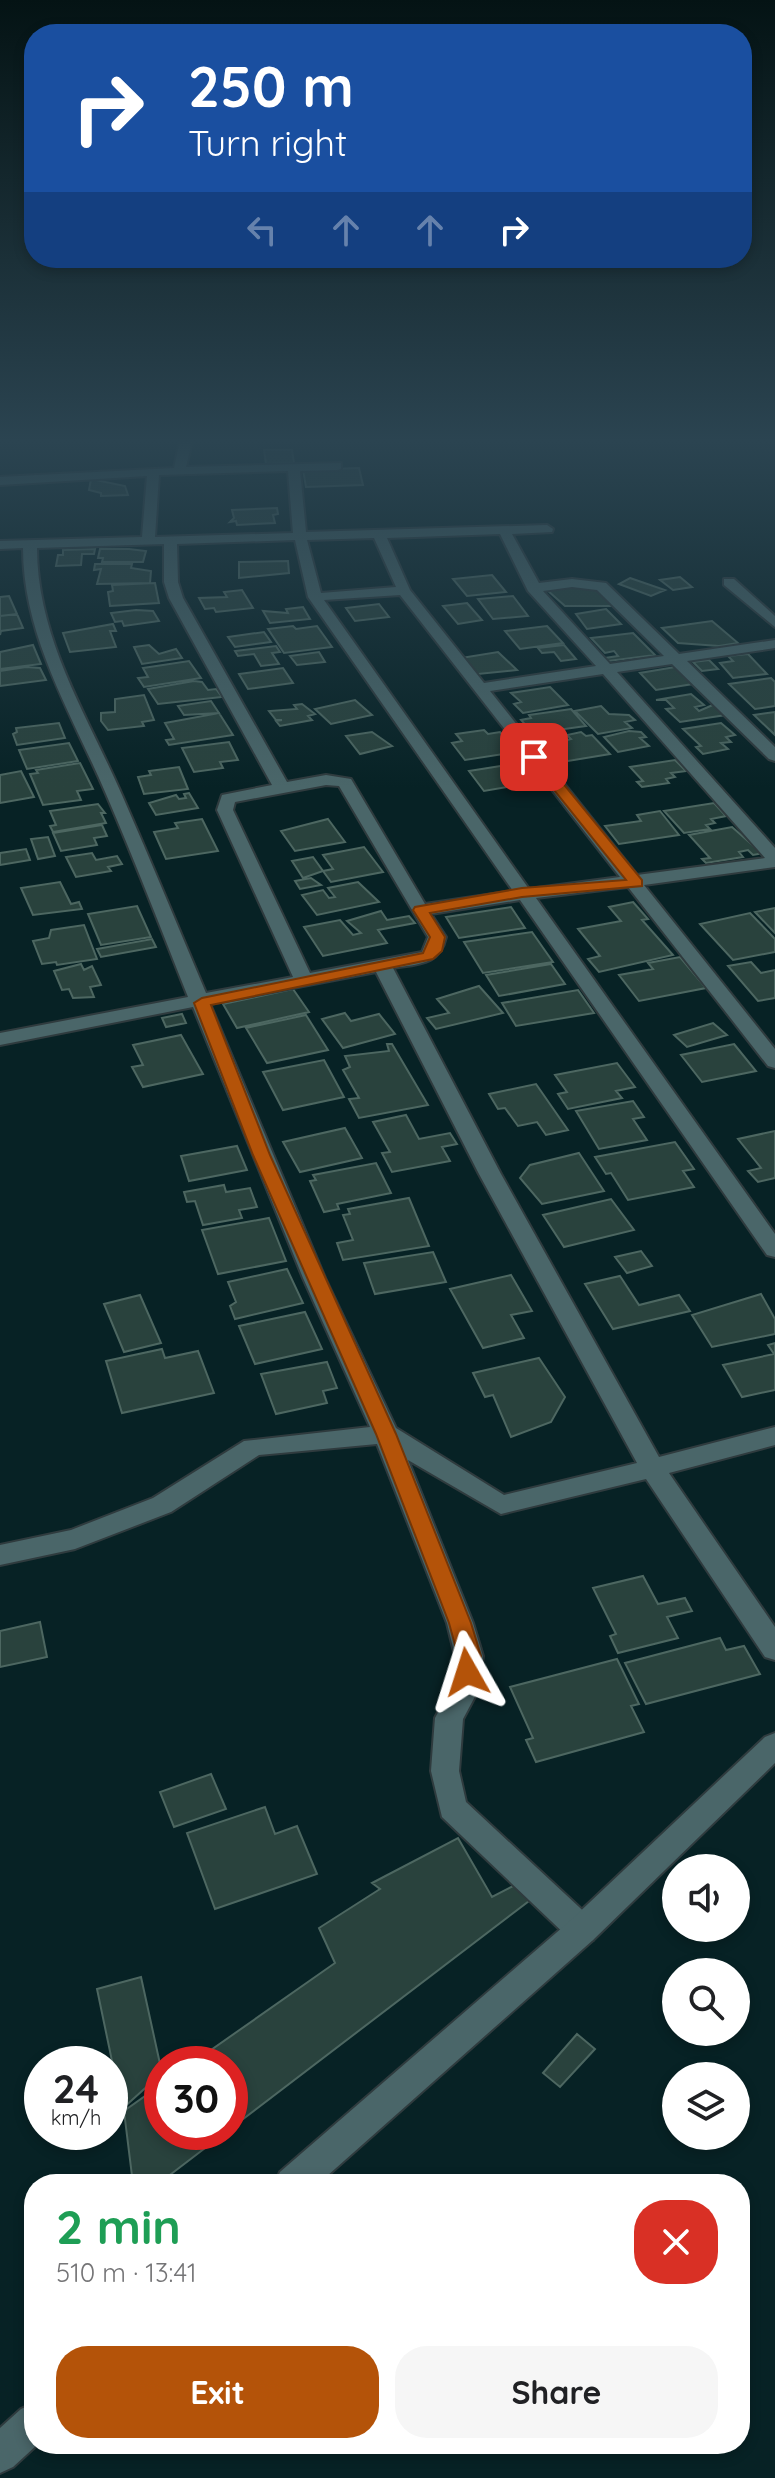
<!DOCTYPE html>
<html lang="en">
<head>
<meta charset="utf-8">
<style>
	body { margin:0; font-family:Quicksand,sans-serif; background:#f6f6f6; color:#202124; height:100vh; display:flex; flex-direction:column; font-size:30px; white-space:nowrap }
	* { box-sizing:border-box; margin:0 }
	p { font-size:26px; color:#757577 }
	.icon { flex:none; width:44px; height:44px; fill:none; stroke:currentColor; stroke-width:2; stroke-linecap:round; stroke-linejoin:round }
	.map { position:relative; flex:1; overflow:hidden }
	.panel { position:absolute; left:24px; top:2174px; width:726px; height:280px; display:flex; flex-direction:column; background:#fff; border-radius:32px; box-shadow:0 4px 12px #0003 }
	.panel>* { flex:none }
	.hud { position:absolute; left:24px; top:24px; width:728px; height:244px; border-radius:32px; box-shadow:0 4px 12px #0003; background:#1a4fa0; color:#fff; overflow:hidden }
	.fabs { position:absolute; left:662px; top:1854px; display:grid; gap:16px }
	.fabs a { display:grid; place-items:center; width:88px; height:88px; border-radius:50%; background:#fff; box-shadow:0 4px 12px #0003; font-size:40px }
	.speed { position:absolute; left:24px; top:2046px; display:flex; gap:16px; font-size:40px; font-weight:700; text-align:center }
	.speed>* { display:grid; place-content:center; width:104px; height:104px; border-radius:50%; background:#fff; box-shadow:0 4px 12px #0003; line-height:1 }
	.speed small { font-size:20px; font-weight:400 }
	.speed .limit { border:12px solid #d22; background:#fff; color:#111 }
	.pin { position:absolute; display:grid; place-items:center; width:68px; height:68px; color:#fff; margin:-34px; border-radius:16px; box-shadow:0 4px 12px #0006 }
	.me { position:absolute; width:88px; margin:-44px; rotate:354deg; stroke-linejoin:round; filter:drop-shadow(0 0 6px #0008) }
	.turn { display:flex; align-items:center; gap:28px; height:168px; padding:0 32px; font-size:36px }
	.turn .icon { width:104px; height:104px; stroke-width:2.5 }
	.turn b { display:block; font-size:56px; line-height:68px }
	.lanes { display:flex; align-items:center; height:76px; padding:0 32px; background:#0003; justify-content:center; gap:40px; direction:ltr }
	.lanes .off { opacity:.35 }
	.round { display:grid; place-items:center; flex:none; width:84px; height:84px; border-radius:32px; background:#f6f6f6 }
	.headline { display:flex; align-items:center; justify-content:space-between; height:136px; padding:0 32px }
	h1 { font-size:48px; font-weight:700; line-height:60px; color:#1e9e55 }
	.cta { display:flex; gap:16px; margin-top:auto; padding:16px 32px }
	.cta a { flex:1; height:92px; border-radius:32px; background:#b45309; color:#fff; font-size:32px; font-weight:700; line-height:92px; text-align:center }
	.cta a+a { background:#f6f6f6; color:#202124 }
	.map>svg:first-child { display:block }
	.building { fill:#29423d; stroke:#4d6761; stroke-width:2 }
	.lines { fill:none; stroke-linecap:round; stroke-linejoin:round }
	.minor-casing { stroke:#2f3b3e; stroke-width:4 }
	.tertiary-casing { stroke:#2f3b3e; stroke-width:4 }
	.minor { fill:#4a6669; fill-rule:evenodd }
	.tertiary { fill:#4a6669; fill-rule:evenodd }
	.route { fill:#b45309; stroke:#753606; stroke-width:2 }
</style>
</head>
<body>
<div class="map">
<svg width="775" height="2478" viewBox="0 0 775 2478">
	<rect width="100%" height="100%" fill="#072225"/>
	<path class="building" d="M264 450H292L294 463 266 464Z
		M359 468 363 485 306 487 303 470Z
		M91 479 125 486 128 495 101 496V493L89 490Z
		M277 508 278 514 273 515 275 523 237 525 236 521 230 522 234 518 232 510Z
		M95 549 94 554H82L81 565 56 566 58 555H63V550Z
		M100 549H129L146 551 143 562H102L103 558H98Z
		M288 561 289 573 239 578V562Z
		M95 564H132L131 568 151 571 150 583 97 584 101 569 94 570Z
		M492 575 506 592 467 596 453 579Z
		M680 577 692 587 673 590 660 580Z
		M630 578 665 590 651 596 619 584Z
		M155 583 159 603 110 606 108 592 113 591 112 585Z
		M592 585 618 606H565L547 590Z
		M242 590 253 608 216 612 214 608 205 609 199 598 227 597 224 592Z
		M9 596 17 614 0 616V597Z
		M513 596 528 616 493 619 478 599Z
		M467 603 482 620 458 624 443 606Z
		M379 604 389 617 355 621 346 608Z
		M303 607 310 619 270 623 263 611 288 613 286 609Z
		M606 609 621 624 587 629 576 614Z
		M136 610 153 611 159 621 124 626 122 621 115 622 111 613Z
		M17 614 23 628 1 631 0 635V616Z
		M712 621 738 643 719 646 678 643 662 628Z
		M113 624 116 631H110L116 647 70 652 63 633Z
		M293 626 296 629 317 626 332 647 284 653 268 629Z
		M547 626 563 643 520 649 505 631Z
		M264 632 271 642 235 647 228 637Z
		M633 633 655 655 608 661 605 658 618 656 614 651 605 653 591 638Z
		M33 645 41 664 0 669V652Z
		M149 645 159 654 176 649 182 658 142 664 134 647Z
		M564 645 576 659 561 661 554 652 542 653 538 648Z
		M276 646 280 652 272 653 279 664 261 666 254 654 238 656 235 651Z
		M319 652 325 662 297 665 290 656Z
		M498 652 517 670 468 675 461 658Z
		M748 654 767 674 733 678 720 663 733 661 728 656Z
		M709 660 718 669 702 671 693 662Z
		M189 661 201 678 144 687 138 678 148 677 143 668Z
		M26 667 40 668 46 680 0 686V671Z
		M675 667 686 679 693 678 699 683 656 690 640 673Z
		M283 668 293 683 248 689 239 674Z
		M771 678 775 682V706L755 709 729 684Z
		M194 681 202 682 208 690 216 689 222 697 158 704 148 689Z
		M550 687 568 705 523 713 514 704 521 702 511 693Z
		M691 694 704 705 695 707 699 711 715 704 726 715 680 722 666 709 674 708 666 700H656Z
		M144 695 154 720 142 722 144 726 108 730 101 721V713L115 712V699Z
		M355 700 372 715 331 724 315 709Z
		M211 701 219 713 184 715 178 706Z
		M302 704 315 714 308 716 312 720 280 726 276 721 282 720H276L269 711 297 709 294 705Z
		M601 706 609 714 629 715 635 720 625 722 632 728 598 734 575 711Z
		M571 709 586 726 543 732 540 728 530 730 521 720 531 718 529 715Z
		M775 712V735L754 715Z
		M219 713 233 735 169 745 166 740 174 739 165 723Z
		M59 723 65 738 17 745 13 734 17 732 16 728Z
		M721 723 735 735 726 737 731 742 721 743 728 749 703 754 696 747 701 746 683 729Z
		M484 730 488 734 500 732 517 752 465 760 452 743 462 741 456 734Z
		M629 731 641 732 646 737 640 738 649 746 618 752 604 737Z
		M372 732 392 746 360 754 346 736Z
		M581 732 586 736 592 735 610 754 562 762 547 746 571 739 567 735Z
		M229 742 238 760 220 762 223 768 194 772 182 748Z
		M69 743 78 761 27 769 19 750Z
		M675 760 686 771 671 773 675 777 666 779 669 783 642 787 637 782 643 781 630 767Z
		M80 763 93 789 77 791 81 800 43 805 30 774 38 773 36 770Z
		M520 763 536 782 484 791 469 771Z
		M179 767 188 789 144 794 138 777 151 775 149 771Z
		M21 771 34 797 0 803V775Z
		M189 793 198 808 156 815 149 803 176 795 179 799 186 798 184 794Z
		M714 803 726 816 711 819 715 823 706 825 710 829 684 833 664 811Z
		M98 804 105 813H101L106 823 53 832 50 826 56 825 50 811Z
		M660 811 679 835 619 844 605 826 641 821 637 815Z
		M202 819 218 851 166 859 154 832 178 828 175 823Z
		M328 819 345 842 295 851 281 831Z
		M102 825 107 836 94 838 97 845 61 851 53 833Z
		M732 827 756 848 769 852 753 855 748 850 739 852 743 857 706 863 702 859 710 858 689 835Z
		M48 837 55 856 38 859 31 839Z
		M364 847 383 872 331 882 323 871 333 869 323 855Z
		M26 849 30 860 0 865V853Z
		M92 853 96 860 117 856 122 864 108 867 111 871 76 877 66 857Z
		M313 857 323 871 303 878 292 861Z
		M311 878 321 885 300 889 295 881Z
		M60 882 71 904 79 902 82 909 33 915 21 888Z
		M358 882 379 902 317 915 302 895 323 890 329 898 335 897 328 888Z
		M633 902 648 919 642 920 673 955 599 972 588 959 600 956 578 929 621 921 609 907Z
		M137 906 151 937 101 945 88 914Z
		M511 907 525 928 459 938 446 917Z
		M775 908V933L755 912Z
		M381 911 387 920 409 916 415 923 378 930 387 943 323 956 304 927 340 920 353 935 361 933 347 921Z
		M750 913 775 939V952L733 960 700 924Z
		M84 925 97 959 57 965 56 962 42 964 33 941 49 938 51 930Z
		M532 932 553 962 483 973 464 942Z
		M152 939 156 947 101 957 97 949Z
		M680 957 706 988 639 1001 619 975 653 969 648 963Z
		M751 962 761 973 775 970V998L758 1001 728 966Z
		M81 964 84 970 92 966 101 985 90 987 94 997 73 998 69 989 62 990 54 971Z
		M551 964 565 984 499 996 486 975Z
		M479 986 503 1013 436 1029 427 1018 449 1013 437 999Z
		M293 989 309 1012 237 1028 223 1004Z
		M578 990 594 1013 516 1026 502 1003Z
		M345 1013 351 1021 379 1014 395 1034 343 1048 322 1019Z
		M182 1014 186 1023 166 1027 162 1018Z
		M306 1015 328 1050 267 1063 246 1028Z
		M713 1023 727 1035 687 1047 674 1035Z
		M181 1035 203 1074 143 1087 132 1067 143 1065 133 1045Z
		M387 1044H392L428 1105 359 1118 349 1099 359 1098 343 1070 350 1067 345 1056 389 1051Z
		M734 1044 756 1071 702 1082 681 1055Z
		M324 1060 344 1097 283 1110 263 1072Z
		M617 1063 635 1087 616 1091 622 1098 568 1109 558 1094 567 1092 555 1075Z
		M536 1084 568 1130 546 1135 537 1122 518 1126 505 1108 498 1109 489 1094Z
		M633 1101 644 1117 633 1119 647 1140 599 1149 576 1111Z
		M406 1115 419 1139 450 1133 457 1144 442 1147 450 1161 392 1172 382 1153 390 1152 373 1122Z
		M345 1128 362 1158 300 1172 283 1142Z
		M775 1131V1178L758 1182 748 1171 761 1168 738 1139Z
		M675 1142 694 1169 683 1171 694 1187 628 1200 611 1173 606 1174 595 1157Z
		M237 1146 247 1170 189 1181 181 1156Z
		M579 1153 604 1191 542 1204 520 1178 530 1165Z
		M376 1163 391 1193 337 1204 339 1209 324 1212 310 1181 316 1180 313 1175Z
		M224 1185 226 1192 250 1188 257 1207 239 1210 242 1218 203 1225 195 1201 187 1202 184 1192Z
		M409 1198 429 1246 343 1260 337 1243 353 1240 343 1215 350 1214 348 1209Z
		M611 1199 634 1230 564 1247 543 1215Z
		M269 1218 286 1261 218 1274 202 1230Z
		M641 1251 652 1266 627 1273 615 1257Z
		M433 1252 446 1282 375 1294 364 1263Z
		M287 1269 303 1303 235 1319 230 1306 236 1302 228 1282Z
		M511 1275 532 1311 511 1315 524 1338 483 1348 450 1289Z
		M620 1276 639 1305 679 1295 690 1311 613 1329 585 1284Z
		M761 1294 775 1319V1334L712 1347 692 1315Z
		M140 1295 161 1343 124 1352 104 1304Z
		M305 1312 322 1349 255 1364 239 1326Z
		M775 1343V1390L742 1397 723 1365 774 1354 768 1345Z
		M162 1349 165 1358 198 1351 214 1393 122 1413 106 1361Z
		M539 1358 565 1397 551 1422 511 1437 493 1395 485 1397 473 1373Z
		M327 1362 337 1388 323 1391 327 1403 276 1414 261 1374Z
		M643 1576 658 1604 685 1598 692 1611 667 1617 678 1638 618 1653 610 1636 616 1634 593 1588Z
		M40 1622 47 1657 0 1667V1631Z
		M720 1638 726 1650 744 1646 760 1674 646 1704 625 1663Z
		M617 1659 639 1704 631 1706 644 1732 536 1762 526 1740 533 1738 510 1687Z
		M211 1774 226 1809 174 1827 160 1792Z
		M265 1807 275 1834 297 1826 317 1874 215 1909 187 1833Z
		M458 1838 492 1897 517 1884 529 1901 230 2129V2064H191L335 1963 319 1928 380 1889 372 1883Z
		M141 1977 162 2073 122 2109 97 1989Z
		M577 2034 595 2049 560 2087 543 2073Z
		M162 2084V2132H226L158 2184H133L124 2111Z"/>
	<g class="lines">
		<defs>
			<path id="minor" d="M180 441H192L186 467 341 463V469L337 470 300 471 306 532 547 525 553 529 552 532 512 534 539 583 572 579 606 583 679 654 775 640V648L687 661 775 747V761L769 759 672 664 617 672 775 848V867L644 885 775 1049V1068L768 1066 628 887 536 898 775 1234V1257L767 1255 520 900 431 914 446 937C440 965 418 964 393 968L501 1174 659 1457 775 1427V1445L669 1473 775 1627V1660L765 1657 646 1479 501 1514 408 1460 473 1623 483 1656 479 1689 463 1719 459 1771 466 1802 593 1920 597 1930 593 1940 582 1944 571 1940 442 1817 431 1771 435 1718 451 1688 455 1656 447 1623 377 1444 259 1455 171 1512 75 1549 0 1565V1545L71 1530 153 1498 244 1441 370 1427 303 1278 193 1007 0 1045V1033L188 997C161 929 135 861 106 794 72 714 23 637 23 548L0 549V541L142 537 147 476 0 485V477L174 468ZM288 471 293 533 155 537 159 475ZM500 534 528 591 596 666 484 683 410 590 387 538ZM374 538 396 587 321 593 307 540ZM295 540 308 597 513 891 425 904 351 779 326 775 287 782 183 598 178 582 177 544ZM164 544V582L169 598 272 785 222 795 217 810 293 977 206 993C178 927 151 861 122 795 87 715 37 638 37 548ZM572 587 597 590 664 656 610 664 543 591ZM400 595 620 877 529 889 324 600ZM603 674 765 858 637 875 490 691ZM326 785 339 786 428 937 422 952 310 973 233 810 235 802ZM376 972 479 1174 637 1463 504 1495 396 1428 325 1278 210 1004Z
				M724 579H734L775 616V627L724 585Z"/>
			<path id="tertiary" d="M775 1733V1763L593 1940 318 2184H275L280 2172 571 1920 765 1737Z
				M34 2403V2444H38L13 2467 0 2473V2428L21 2409Z"/>
		</defs>
		<use href="#minor" class="minor-casing"/>
		<use href="#tertiary" class="tertiary-casing"/>
		<use href="#minor" class="minor"/>
		<use href="#tertiary" class="tertiary"/>
	</g>
	<linearGradient id="sky" x2="0" y2="1"><stop stop-color="#041314"/><stop offset="0.56" stop-color="#2b4451"/><stop offset="1" stop-color="#2b4451" stop-opacity="0"/></linearGradient>
	<rect width="775" height="788" fill="url(#sky)"/>
	<path class="route" d="M530 754H539L642 880V886L522 897 430 913 445 937 442 951 433 959 211 1005 270 1155 396 1434 471 1623 481 1656 475 1679H459L456 1672 458 1656 449 1623 376 1434 253 1155 194 1003 202 998 423 953 430 937 413 910 415 907 522 888 626 880 530 760Z"/>
</svg>
<div class="fabs">
<a><svg class="icon" aria-label="sound" viewBox="0 0 24 24"><path d="M4 9h4l5-4v14l-5-4H4zM17 9q2 3 0 6"/></svg></a>
<a><svg class="icon" aria-label="search" viewBox="0 0 24 24"><circle cx="10" cy="10" r="6"/><path d="M15 15l6 6"/></svg></a>
<a><svg class="icon" aria-label="layers" viewBox="0 0 24 24"><path d="M12 4l9 5-9 5-9-5zM3 14l9 5 9-5"/></svg></a>
</div>
<div class="speed"><div>24<small>km/h</small></div><div class="limit">30</div></div>
<div class="pin" style="left:534px;top:757px;background:#d93025"><svg class="icon" aria-label="arrive" viewBox="0 0 24 24"><path d="M6 21V4h12l-3 4 3 4H6"/></svg></div>
<svg class="me" style="left:467px;top:1672px" viewBox="-20 -20 40 40"><path d="M0-17L14 15 0 8-14 15z" fill="#b45309" stroke="#fff" stroke-width="4"/></svg>
<div class="hud">
<div class="turn"><svg class="icon" aria-label="right" viewBox="0 0 24 24"><path d="M7 20v-9h11M14 6l5 5-5 5"/></svg><div><b>250 m</b>Turn right</div></div>
<div class="lanes"><svg class="icon off" aria-label="left" viewBox="0 0 24 24"><path d="M17 20v-9H6M10 6l-5 5 5 5"/></svg><svg class="icon off" aria-label="ahead" viewBox="0 0 24 24"><path d="M12 20V5M6 11l6-6 6 6"/></svg><svg class="icon off" aria-label="ahead" viewBox="0 0 24 24"><path d="M12 20V5M6 11l6-6 6 6"/></svg><svg class="icon" aria-label="right" viewBox="0 0 24 24"><path d="M7 20v-9h11M14 6l5 5-5 5"/></svg></div>
</div>
<section class="panel">
<div class="headline"><div><h1>2 min</h1><p>510 m · 13:41</p></div><a class="round" style="background:#d93025;color:#fff"><svg class="icon" aria-label="close" viewBox="0 0 24 24"><path d="M6 6l12 12M18 6L6 18"/></svg></a></div>
<div class="cta"><a>Exit</a><a>Share</a></div>
</section>
</div>
</body>
</html>
